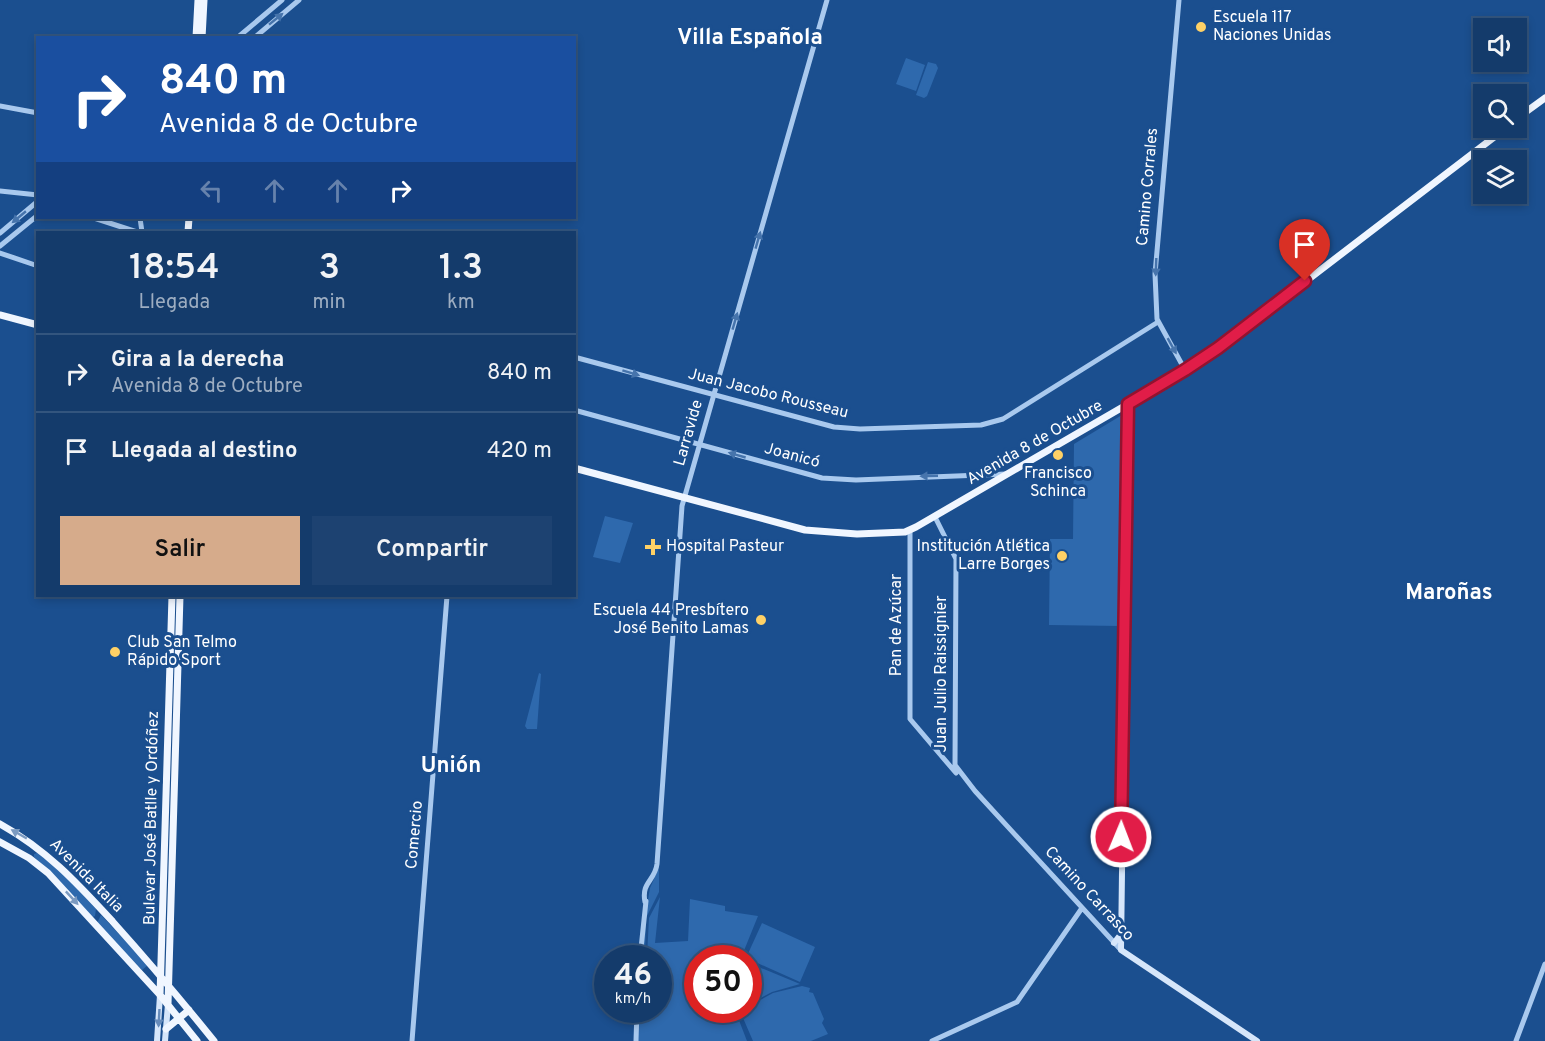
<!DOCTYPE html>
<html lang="es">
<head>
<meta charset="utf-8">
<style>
	body { margin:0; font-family:Overpass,sans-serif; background:#1d4271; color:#f1f3f6; height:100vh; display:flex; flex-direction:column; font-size:22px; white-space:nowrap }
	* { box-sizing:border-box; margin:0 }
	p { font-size:20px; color:#9dadc1 }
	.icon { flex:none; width:33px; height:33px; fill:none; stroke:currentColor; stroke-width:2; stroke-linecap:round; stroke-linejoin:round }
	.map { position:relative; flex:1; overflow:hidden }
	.panel { position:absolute; left:36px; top:231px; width:540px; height:366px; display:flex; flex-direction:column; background:#143b6b; border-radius:0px; box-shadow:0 3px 9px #0003,0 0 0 2px #33557e }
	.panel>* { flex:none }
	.banner { position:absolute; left:36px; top:36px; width:540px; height:183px; border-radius:0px; box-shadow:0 3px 9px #0003,0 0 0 2px #33557e; background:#1a4fa0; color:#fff; overflow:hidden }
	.tools { position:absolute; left:1473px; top:18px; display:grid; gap:12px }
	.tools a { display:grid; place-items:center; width:54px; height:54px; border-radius:0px; background:#143b6b; box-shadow:0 3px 9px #0003,0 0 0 2px #33557e; font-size:30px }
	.speed { position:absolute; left:594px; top:945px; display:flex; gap:12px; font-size:30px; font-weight:700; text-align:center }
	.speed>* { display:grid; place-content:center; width:78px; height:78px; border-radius:50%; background:#143b6b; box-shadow:0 3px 9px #0003,0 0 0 2px #33557e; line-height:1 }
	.speed small { font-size:15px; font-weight:400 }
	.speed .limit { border:9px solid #d22; background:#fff; color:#111 }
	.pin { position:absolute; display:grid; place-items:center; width:51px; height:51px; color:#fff; margin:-62px -26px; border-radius:50% 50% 50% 0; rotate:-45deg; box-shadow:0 0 6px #0007 }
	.pin .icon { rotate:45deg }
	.me { position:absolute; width:66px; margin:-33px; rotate:1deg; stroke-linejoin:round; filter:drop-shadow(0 0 4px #0008) }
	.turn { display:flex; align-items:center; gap:21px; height:126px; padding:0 24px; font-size:27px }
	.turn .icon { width:78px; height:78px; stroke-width:2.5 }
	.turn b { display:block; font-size:42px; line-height:51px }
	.lanes { display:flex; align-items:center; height:57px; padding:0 24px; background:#0003; justify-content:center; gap:30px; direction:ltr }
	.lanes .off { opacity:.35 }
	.eta { display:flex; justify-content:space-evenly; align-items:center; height:102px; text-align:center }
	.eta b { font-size:36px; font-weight:600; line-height:42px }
	.cta { display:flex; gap:12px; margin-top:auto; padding:12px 24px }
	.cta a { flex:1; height:69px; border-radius:0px; background:#d6ab8b; color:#111; font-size:24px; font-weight:600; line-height:69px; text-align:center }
	.cta a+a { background:#1d4271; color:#f1f3f6 }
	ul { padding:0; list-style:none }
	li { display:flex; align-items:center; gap:18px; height:78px; padding:0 24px; border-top:2px solid #33557e }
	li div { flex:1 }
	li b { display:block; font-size:22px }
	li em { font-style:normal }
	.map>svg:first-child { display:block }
	.green { fill:#2e69ad }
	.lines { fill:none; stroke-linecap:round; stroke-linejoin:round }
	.tertiary { stroke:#a9c9ee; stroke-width:5 }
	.secondary { stroke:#d6e6fa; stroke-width:6 }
	.primary { stroke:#f0f6ff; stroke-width:7 }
	.oneway { fill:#4674ac }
	.oneway2 { fill:#7b9ac1 }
	.oneway3 { fill:#668bba }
	.route-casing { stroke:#92132f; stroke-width:15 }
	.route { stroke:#e11d48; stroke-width:10 }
	.poi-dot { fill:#ffd166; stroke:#1b4f8f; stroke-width:2 }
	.labels { text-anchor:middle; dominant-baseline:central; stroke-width:6; stroke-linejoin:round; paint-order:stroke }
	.poi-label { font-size:16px; fill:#fff; stroke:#1b4f8f; text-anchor:start }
	.street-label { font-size:16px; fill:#fff; stroke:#1b4f8f }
	.district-label { font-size:22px; font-weight:bold; fill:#fff; stroke:#1b4f8f }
</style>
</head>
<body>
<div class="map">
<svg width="1545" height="1041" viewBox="0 0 1545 1041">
	<rect width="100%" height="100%" fill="#1b4f8f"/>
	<path class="green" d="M906 58 925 65 916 91 896 84Z
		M928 62 936 64 938 68 927 96 924 98 916 95Z
		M1122 415H1124L1121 626 1049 625 1050 539H1073L1074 444Z
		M605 516 633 523 620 563 593 557Z
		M539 673 541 674 537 729H527L525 726Z
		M37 853 58 868 96 909 95 916 93 917 34 857V854Z
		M659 868V892L646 918 645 956H647L649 918 660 897 655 943 688 941 690 899 725 906V911L758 916 741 958H698V1010H735L747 1041H638L639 1010H658V958H643L644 923 650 888Z
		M101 915 148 965 142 970 97 923Z
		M762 923 815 947 800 982 746 958Z
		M749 963 800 984 772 992 749 1004Z
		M802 986 810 988 809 992 813 993 824 1019 822 1023 828 1034 811 1041H753L740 1011 748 1010 749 1006 773 993Z"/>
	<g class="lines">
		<path class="tertiary" d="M1179 0 1155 274 1157 319 1185 370
			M237 38 282 0
			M254 38 299 0
			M0 106 38 113
			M0 191 38 195
			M94 218 137 232
			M140 218 142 232
			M0 233 38 201
			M0 246 38 215
			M0 253 38 266
			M574 357 834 427 860 429 981 425 1003 419 1158 322
			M574 410 822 478 856 480 1006 474
			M935 517 956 559 955 765 975 791 1121 950
			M910 530V719L956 773
			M645 902C641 882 655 881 657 864L682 506 827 0
			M640 958 646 901
			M412 1041 447 596
			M636 1041 637 1010
			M932 1041 1017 1002 1082 908
			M1516 1041 1545 964"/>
		<path class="secondary" d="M1128 404 1121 950 1257 1041
			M1114 943 1121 934
			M157 1041 160 995
			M165 1041 168 1004"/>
		<path class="primary" d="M196 38 198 0
			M202 38 204 0
			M1516 119 1545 98
			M188 232 189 218
			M0 315 38 325
			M574 468 805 530 857 534 905 532 916 527 1128 404 1185 370 1229 340 1506 128
			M0 824C47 850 77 883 113 922 148 961 181 1000 214 1041
			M0 842 29 858 48 873 160 995 197 1041
			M160 995 172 596
			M168 1004 180 596
			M166 1029 189 1010"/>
	</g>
	<defs><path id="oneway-solid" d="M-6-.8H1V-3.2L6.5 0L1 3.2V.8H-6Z" transform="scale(1.5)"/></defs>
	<g class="oneway">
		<use href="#oneway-solid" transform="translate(276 19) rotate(-39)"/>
		<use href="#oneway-solid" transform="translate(19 217) rotate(140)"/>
		<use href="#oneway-solid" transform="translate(758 240) rotate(-74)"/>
		<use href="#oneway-solid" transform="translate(1156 267) rotate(92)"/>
		<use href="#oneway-solid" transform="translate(735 321) rotate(-74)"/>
		<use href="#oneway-solid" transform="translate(1172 346) rotate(61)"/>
		<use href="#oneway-solid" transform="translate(631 373) rotate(17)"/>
		<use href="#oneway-solid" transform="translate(737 455) rotate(-164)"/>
		<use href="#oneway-solid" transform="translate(929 476) rotate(178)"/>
	</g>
	<g class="oneway2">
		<use href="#oneway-solid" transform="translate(19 834) rotate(-150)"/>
		<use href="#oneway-solid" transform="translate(72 898) rotate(47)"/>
	</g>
	<use class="oneway3" href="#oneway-solid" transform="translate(159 1018) rotate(93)"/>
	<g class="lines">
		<defs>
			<path id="route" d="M1121 837 1128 404 1185 370 1218 348 1305 281"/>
		</defs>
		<use href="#route" class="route-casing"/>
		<use href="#route" class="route"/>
	</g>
	<g class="poi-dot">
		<circle cx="1201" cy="27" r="6"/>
		<circle cx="1058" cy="455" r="6"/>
		<path d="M650 538h6v6h6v6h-6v6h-6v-6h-6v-6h6z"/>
		<circle cx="1062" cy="556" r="6"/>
		<circle cx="761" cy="620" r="6"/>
		<circle cx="115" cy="652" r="6"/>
	</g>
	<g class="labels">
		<g class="poi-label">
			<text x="1213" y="18">Escuela 117<tspan x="1213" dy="18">Naciones Unidas</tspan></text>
			<text x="1058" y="474" text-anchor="middle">Francisco<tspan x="1058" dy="18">Schinca</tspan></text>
			<text x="666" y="547">Hospital Pasteur</text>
			<text x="1050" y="547" text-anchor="end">Institución Atlética<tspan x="1050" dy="18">Larre Borges</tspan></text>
			<text x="749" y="611" text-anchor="end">Escuela 44 Presbítero<tspan x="749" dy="18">José Benito Lamas</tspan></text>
			<text x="127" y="643">Club San Telmo<tspan x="127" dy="18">Rápido Sport</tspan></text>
		</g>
		<g class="street-label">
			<text transform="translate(1148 187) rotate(-85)">Camino Corrales</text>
			<text transform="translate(768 394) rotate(14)">Juan Jacobo Rousseau</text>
			<text transform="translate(689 433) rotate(-74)">Larravide</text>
			<text transform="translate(1035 443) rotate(-30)">Avenida 8 de Octubre</text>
			<text transform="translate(792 456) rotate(15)">Joanicó</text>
			<text transform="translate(897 625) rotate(-90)">Pan de Azúcar</text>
			<text transform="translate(942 674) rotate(-90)">Juan Julio Raissignier</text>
			<text transform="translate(152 818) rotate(-89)">Bulevar José Batlle y Ordóñez</text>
			<text transform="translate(415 835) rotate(-85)">Comercio</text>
			<text transform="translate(86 876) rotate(45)">Avenida Italia</text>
			<text transform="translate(1089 894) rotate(47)">Camino Carrasco</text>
		</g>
		<g class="district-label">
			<text x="750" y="38">Villa Española</text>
			<text x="1449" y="593">Maroñas</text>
			<text x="451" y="766">Unión</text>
		</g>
	</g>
</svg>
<div class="tools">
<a><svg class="icon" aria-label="sound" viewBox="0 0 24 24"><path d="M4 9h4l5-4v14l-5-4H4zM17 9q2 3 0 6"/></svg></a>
<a><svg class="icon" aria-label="search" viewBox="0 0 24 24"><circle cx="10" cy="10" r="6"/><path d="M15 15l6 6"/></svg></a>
<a><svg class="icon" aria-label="layers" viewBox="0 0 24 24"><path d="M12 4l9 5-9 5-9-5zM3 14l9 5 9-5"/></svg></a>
</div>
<div class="speed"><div>46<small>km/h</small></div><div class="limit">50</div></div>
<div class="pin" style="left:1305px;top:281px;background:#d93025"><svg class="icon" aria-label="arrive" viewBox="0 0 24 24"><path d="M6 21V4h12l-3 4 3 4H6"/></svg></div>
<svg class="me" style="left:1121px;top:837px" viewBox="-20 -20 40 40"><circle r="17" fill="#e11d48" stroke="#fff" stroke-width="3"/><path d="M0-11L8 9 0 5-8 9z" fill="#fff"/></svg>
<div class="banner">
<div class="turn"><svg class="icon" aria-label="right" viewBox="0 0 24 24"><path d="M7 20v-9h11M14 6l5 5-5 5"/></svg><div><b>840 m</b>Avenida 8 de Octubre</div></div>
<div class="lanes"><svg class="icon off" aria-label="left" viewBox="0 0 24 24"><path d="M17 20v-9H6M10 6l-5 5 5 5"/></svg><svg class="icon off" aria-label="ahead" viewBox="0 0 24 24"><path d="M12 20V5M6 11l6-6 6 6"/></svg><svg class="icon off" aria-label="ahead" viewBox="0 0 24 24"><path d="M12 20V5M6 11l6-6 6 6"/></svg><svg class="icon" aria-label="right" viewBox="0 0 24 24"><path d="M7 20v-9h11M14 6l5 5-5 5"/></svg></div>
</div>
<section class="panel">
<div class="eta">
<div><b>18:54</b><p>Llegada</p></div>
<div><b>3</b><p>min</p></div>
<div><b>1.3</b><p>km</p></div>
</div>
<ul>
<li><svg class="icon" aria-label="right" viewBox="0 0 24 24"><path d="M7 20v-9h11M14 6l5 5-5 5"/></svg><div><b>Gira a la derecha</b><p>Avenida 8 de Octubre</p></div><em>840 m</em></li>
<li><svg class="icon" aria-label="arrive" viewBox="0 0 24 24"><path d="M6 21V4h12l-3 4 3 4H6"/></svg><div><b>Llegada al destino</b></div><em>420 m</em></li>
</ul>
<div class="cta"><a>Salir</a><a>Compartir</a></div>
</section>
</div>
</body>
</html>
